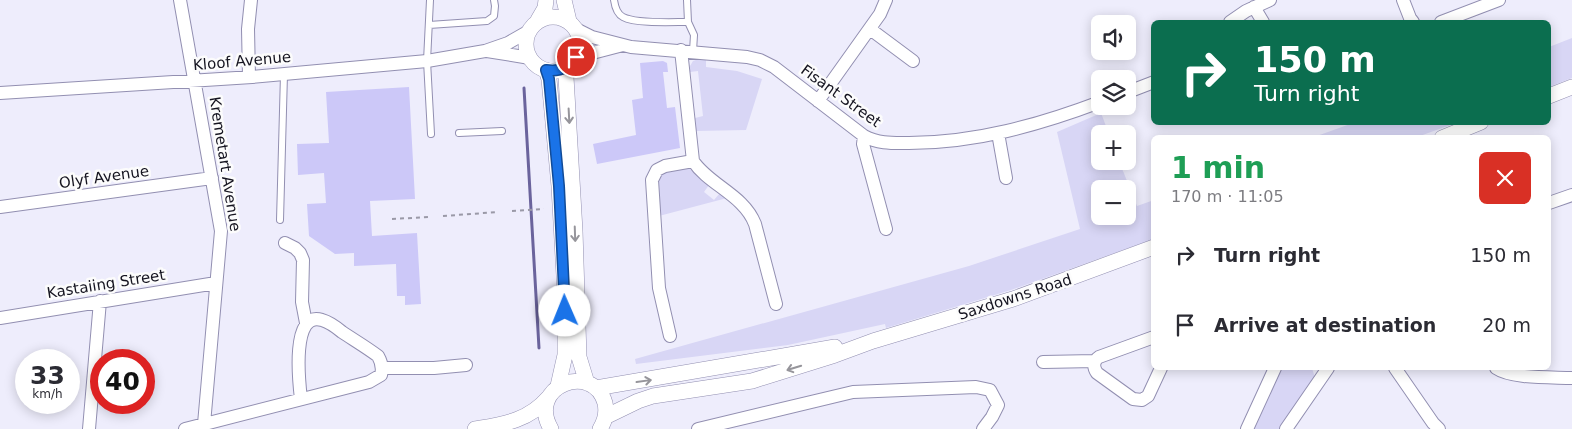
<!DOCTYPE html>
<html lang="en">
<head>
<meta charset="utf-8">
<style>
	body { margin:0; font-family:"DejaVu Sans",sans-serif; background:#f2f2f3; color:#2b2b33; height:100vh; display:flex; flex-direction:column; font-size:19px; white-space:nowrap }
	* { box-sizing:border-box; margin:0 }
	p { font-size:16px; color:#7c7c81 }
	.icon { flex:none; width:28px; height:28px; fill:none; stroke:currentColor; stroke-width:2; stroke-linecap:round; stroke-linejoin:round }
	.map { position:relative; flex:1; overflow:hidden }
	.side { position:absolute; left:1151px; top:135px; width:400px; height:235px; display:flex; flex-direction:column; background:#fff; border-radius:8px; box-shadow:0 2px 12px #0003 }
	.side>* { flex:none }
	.hud { position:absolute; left:1151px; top:20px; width:400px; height:105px; border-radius:8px; box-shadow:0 2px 12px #0003; background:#0b6e4f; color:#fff; overflow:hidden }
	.controls { position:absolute; left:1091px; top:15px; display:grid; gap:10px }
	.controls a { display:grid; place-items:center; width:45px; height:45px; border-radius:8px; background:#fff; box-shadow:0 2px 12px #0003; font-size:25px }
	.speed { position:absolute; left:15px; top:349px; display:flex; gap:10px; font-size:25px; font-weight:700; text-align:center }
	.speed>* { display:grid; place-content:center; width:65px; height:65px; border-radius:50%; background:#fff; box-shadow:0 2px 12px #0003; line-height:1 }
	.speed small { font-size:12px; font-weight:400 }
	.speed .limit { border:8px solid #d22; background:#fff; color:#111 }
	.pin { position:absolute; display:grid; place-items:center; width:42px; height:42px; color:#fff; margin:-21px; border:2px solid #fff; border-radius:50%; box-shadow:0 1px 5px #0007 }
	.me { position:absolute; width:55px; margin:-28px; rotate:359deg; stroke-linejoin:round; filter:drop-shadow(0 0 4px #0008) }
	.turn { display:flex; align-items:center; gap:18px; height:105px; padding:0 20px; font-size:22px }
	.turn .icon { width:65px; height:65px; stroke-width:2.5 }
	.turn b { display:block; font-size:35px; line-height:42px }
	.round { display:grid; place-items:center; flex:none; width:52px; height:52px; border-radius:8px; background:#f2f2f3 }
	.summary { display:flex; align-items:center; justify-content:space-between; height:85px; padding:0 20px }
	h1 { font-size:30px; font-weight:600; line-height:38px; color:#1e9e55 }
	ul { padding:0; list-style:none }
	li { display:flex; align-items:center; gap:15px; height:70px; padding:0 20px }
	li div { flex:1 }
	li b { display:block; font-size:19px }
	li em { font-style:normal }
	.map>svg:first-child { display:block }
	.green { fill:#d8d6f5; fill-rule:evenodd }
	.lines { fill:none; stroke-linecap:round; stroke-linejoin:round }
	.stream { stroke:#6a639c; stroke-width:3 }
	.building { fill:#ccc8f8 }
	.service-casing { stroke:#928fb1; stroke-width:8 }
	.minor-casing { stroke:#928fb1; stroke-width:14 }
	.tertiary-casing { stroke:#928fb1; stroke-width:16 }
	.path { stroke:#9a99a7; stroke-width:2; stroke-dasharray:4 4; stroke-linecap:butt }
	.service { stroke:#fff; stroke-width:6 }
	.minor { stroke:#fff; stroke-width:12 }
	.tertiary { stroke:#fff; stroke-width:15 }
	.oneway { stroke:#96959b }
	.route-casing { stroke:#114b97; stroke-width:12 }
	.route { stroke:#1a73e8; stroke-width:9 }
	.labels { text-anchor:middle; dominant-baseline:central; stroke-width:5; stroke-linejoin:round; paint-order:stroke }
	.street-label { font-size:15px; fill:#151420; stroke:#fcfcfc }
</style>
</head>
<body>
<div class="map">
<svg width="1572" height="429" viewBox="0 0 1572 429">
	<rect width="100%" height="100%" fill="#eeedfc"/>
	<path class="green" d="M1572 38V78L1549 87V47Z
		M699 59H706V67L737 71 762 79 746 130 696 131 695 118 703 116 698 71 690 72V66L693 61Z
		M1101 113 1109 134H1100V161H1119L1137 206 1154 200V239L1011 290 886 328 885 324 788 345 636 364 635 359 969 266 1080 229 1057 132ZM1100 189H1128V216H1100Z
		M1353 123V122L1456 123 1417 137H1314Z
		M686 166 709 185 704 192 714 200 720 193 727 198 659 216 657 182 663 171Z
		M1280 368H1312L1315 378 1281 429H1253Z"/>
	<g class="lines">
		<path class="stream" d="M524 88 539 348"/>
	</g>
	<path class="building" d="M663 61 667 63 668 72H663L667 108 675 107 680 148 597 164 593 144 636 135 632 100 643 98 640 63Z
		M409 87 415 199 370 201 372 236 417 233 421 304 405 305V296H397L396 264 354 266V253L335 254 309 236 307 204 326 203 324 173 298 175 297 144 329 143 326 92Z"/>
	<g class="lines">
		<defs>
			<path id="service" d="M430 0 427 61 431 134
				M614 0C615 7 617 14 623 17 636 24 672 22 688 22
				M687 0 688 22 694 35 693 51
				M429 25 487 21 494 16 495 6 494 0
				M459 133 502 131
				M280 220 284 74"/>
			<path id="minor" d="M180 0 221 231 204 424
				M1403 0 1410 18 1413 22
				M1254 7 1263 22
				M1230 22 1246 11 1270 0
				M1441 22 1499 0
				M576 29 592 37 631 47 747 57 760 60 774 67 864 136C879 144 893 143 909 143 975 143 1039 125 1100 102
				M870 29 913 61
				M681 50 693 161C709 185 744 195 755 224L776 304
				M487 51 530 58
				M577 57 623 45
				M249 77 248 29 251 0
				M1128 92 1154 82
				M0 93 252 77 427 61 485 51 508 43 529 31
				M818 101 880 14 886 0
				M998 133 1006 178
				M864 136 863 144 886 229
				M1549 203 1572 195
				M0 207 212 178
				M285 243 295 248 300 253 303 260 302 302 306 323
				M0 318 216 283
				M670 336 659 288 652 180 657 170 665 166 693 161
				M1154 337 1099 357C1093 361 1093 367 1097 373L1133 399 1142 400 1148 396 1161 368
				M1043 362 1095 361
				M382 368H434L466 365
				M1395 368 1433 423 1439 429
				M1496 368C1512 379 1552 377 1572 378
				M89 429 100 301
				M185 429 369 382 381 375C383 368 382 363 378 356 366 347 354 340 342 332 336 327 329 322 322 320 291 310 299 382 301 399
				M698 429 853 392 976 387 990 390 998 405 992 417 983 429
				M1247 429 1275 368
				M1286 429 1328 368"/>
			<path id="tertiary" d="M564 0 569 21
				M526 44a27 27 0 1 1 54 0a27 27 0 1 1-54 0Z
				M538 20 545 8 546 0
				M567 67 566 77 575 231 579 357 587 383
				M546 70 549 79 559 186 565 293V355L558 386
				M1549 96 1572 87
				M1442 138 1481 122
				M596 388 835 347
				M605 417 638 401 653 396 752 381 835 355 873 341 1013 299 1154 247
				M475 429C504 424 528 421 548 398
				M551 429C526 386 593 361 605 403 607 412 605 421 600 429"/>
		</defs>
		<use href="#service" class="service-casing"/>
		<use href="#minor" class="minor-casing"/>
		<use href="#tertiary" class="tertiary-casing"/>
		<path class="path" d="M512 211 544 209
			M443 216 498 212
			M392 219 429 217"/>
		<use href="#service" class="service"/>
		<use href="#minor" class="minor"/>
		<use href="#tertiary" class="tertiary"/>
	</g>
	<defs><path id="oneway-shaft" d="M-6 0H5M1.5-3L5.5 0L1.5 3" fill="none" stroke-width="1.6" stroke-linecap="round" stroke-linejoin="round" transform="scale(1.25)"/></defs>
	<g class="oneway">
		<use href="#oneway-shaft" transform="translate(569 116) rotate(87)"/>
		<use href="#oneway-shaft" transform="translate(575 234) rotate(88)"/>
		<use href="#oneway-shaft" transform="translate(794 368) rotate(163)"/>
		<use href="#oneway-shaft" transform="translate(644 381) rotate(-8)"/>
	</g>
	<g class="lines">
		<defs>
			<path id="route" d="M565 311 559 186 549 79 546 70C560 72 569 68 576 57"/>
		</defs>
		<use href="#route" class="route-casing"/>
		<use href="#route" class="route"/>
	</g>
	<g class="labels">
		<g class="street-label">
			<text transform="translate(242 61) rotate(-5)">Kloof Avenue</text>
			<text transform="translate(841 96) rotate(36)">Fisant Street</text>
			<text transform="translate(225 164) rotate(81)">Kremetart Avenue</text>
			<text transform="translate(104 177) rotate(-8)">Olyf Avenue</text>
			<text transform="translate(106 284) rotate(-9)">Kastaiing Street</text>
			<text transform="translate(1015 297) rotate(-18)">Saxdowns Road</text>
		</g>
	</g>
</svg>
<div class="controls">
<a><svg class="icon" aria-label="sound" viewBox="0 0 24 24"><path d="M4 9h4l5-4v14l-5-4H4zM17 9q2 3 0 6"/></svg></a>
<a><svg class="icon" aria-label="layers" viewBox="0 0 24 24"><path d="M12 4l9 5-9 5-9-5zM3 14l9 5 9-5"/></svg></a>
<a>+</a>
<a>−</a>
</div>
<div class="speed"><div>33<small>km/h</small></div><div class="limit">40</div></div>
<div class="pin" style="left:576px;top:57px;background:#d93025"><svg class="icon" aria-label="arrive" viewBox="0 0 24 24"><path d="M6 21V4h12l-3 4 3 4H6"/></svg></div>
<svg class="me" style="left:565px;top:311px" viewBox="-20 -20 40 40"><circle r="19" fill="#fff"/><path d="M0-13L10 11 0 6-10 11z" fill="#1a73e8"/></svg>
<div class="hud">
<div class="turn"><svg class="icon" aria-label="right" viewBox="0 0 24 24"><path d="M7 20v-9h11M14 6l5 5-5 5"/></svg><div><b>150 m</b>Turn right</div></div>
</div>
<section class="side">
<div class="summary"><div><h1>1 min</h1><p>170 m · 11:05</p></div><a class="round" style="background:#d93025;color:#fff"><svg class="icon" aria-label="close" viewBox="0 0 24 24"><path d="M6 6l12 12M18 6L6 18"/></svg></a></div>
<ul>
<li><svg class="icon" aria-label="right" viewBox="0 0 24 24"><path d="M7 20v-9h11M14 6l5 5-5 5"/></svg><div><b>Turn right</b></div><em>150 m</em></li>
<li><svg class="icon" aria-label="arrive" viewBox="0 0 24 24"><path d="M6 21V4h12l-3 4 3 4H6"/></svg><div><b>Arrive at destination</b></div><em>20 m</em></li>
</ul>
</section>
</div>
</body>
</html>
